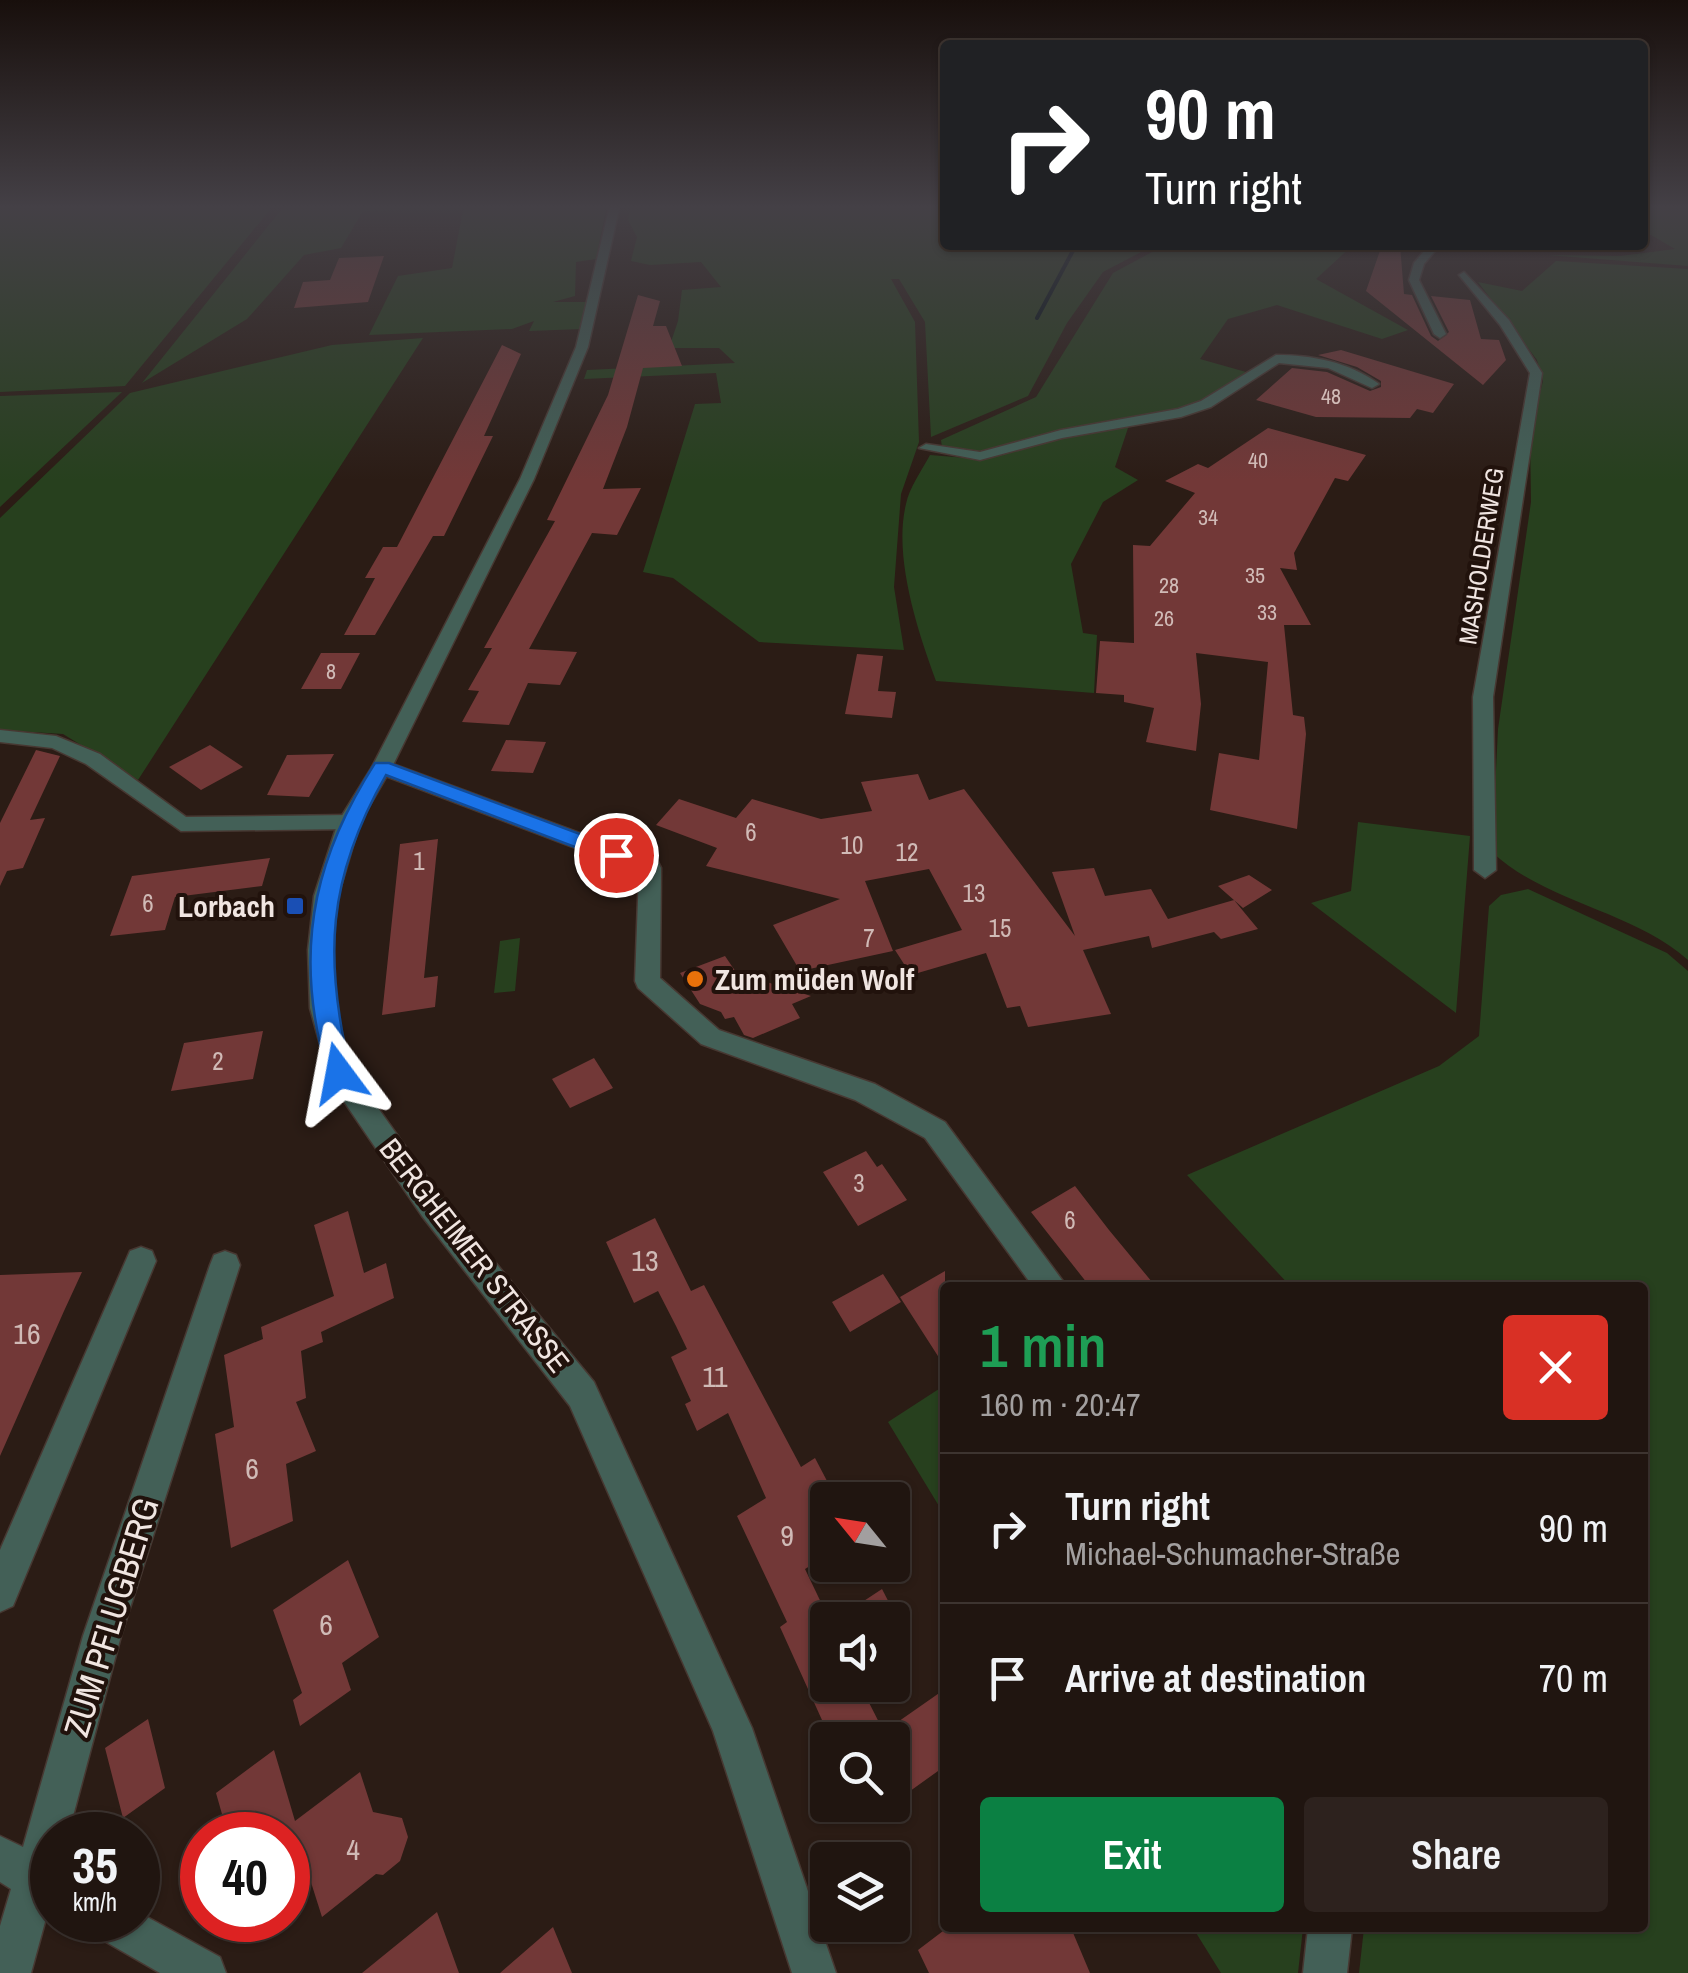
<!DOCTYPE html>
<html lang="en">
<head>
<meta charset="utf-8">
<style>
	body { margin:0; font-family:"Archivo Narrow",sans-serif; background:#2d221e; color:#f1f3f6; height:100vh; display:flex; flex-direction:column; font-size:38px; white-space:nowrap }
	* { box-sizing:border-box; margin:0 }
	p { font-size:32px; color:#a29f9f }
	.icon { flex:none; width:55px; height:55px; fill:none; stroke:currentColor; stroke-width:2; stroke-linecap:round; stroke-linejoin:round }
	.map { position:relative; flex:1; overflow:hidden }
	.side { position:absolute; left:940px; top:1282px; width:708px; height:650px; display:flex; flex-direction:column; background:#201510; border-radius:10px; box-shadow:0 2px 8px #0004,0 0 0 2px #3d3430 }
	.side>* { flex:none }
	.hud { position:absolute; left:940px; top:40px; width:708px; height:210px; border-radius:10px; box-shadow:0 2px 8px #0004,0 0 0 2px #3d3430; background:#202124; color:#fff; overflow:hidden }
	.needle { width:65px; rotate:300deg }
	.controls { position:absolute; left:810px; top:1482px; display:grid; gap:20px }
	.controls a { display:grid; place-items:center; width:100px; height:100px; border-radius:10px; background:#201510; box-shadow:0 2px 8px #0004,0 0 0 2px #3d3430; font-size:50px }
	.speed { position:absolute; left:30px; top:1812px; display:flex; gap:20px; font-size:50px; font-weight:700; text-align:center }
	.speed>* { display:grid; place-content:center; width:130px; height:130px; border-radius:50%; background:#201510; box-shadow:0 2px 8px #0004,0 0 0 2px #3d3430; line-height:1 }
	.speed small { font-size:25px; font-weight:400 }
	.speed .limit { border:15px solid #d22; background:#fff; color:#111 }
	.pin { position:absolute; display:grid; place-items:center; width:85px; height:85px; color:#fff; margin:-42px; border:5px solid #fff; border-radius:50%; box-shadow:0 2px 10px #0007 }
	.me { position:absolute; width:110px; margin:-55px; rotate:347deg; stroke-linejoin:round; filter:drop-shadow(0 0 8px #0008) }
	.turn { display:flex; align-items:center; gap:35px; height:210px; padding:0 40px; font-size:45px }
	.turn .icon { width:130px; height:130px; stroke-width:2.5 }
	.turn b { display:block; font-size:70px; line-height:85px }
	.round { display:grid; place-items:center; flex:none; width:105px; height:105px; border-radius:10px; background:#2d221e }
	.overview { display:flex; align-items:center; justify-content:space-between; height:170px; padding:0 40px }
	h1 { font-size:60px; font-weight:600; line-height:75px; color:#1e9e55 }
	.action { display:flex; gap:20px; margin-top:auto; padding:20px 40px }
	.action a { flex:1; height:115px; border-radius:10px; background:#0b8043; color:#fff; font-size:40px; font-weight:600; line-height:115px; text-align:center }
	.action a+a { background:#2d221e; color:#f1f3f6 }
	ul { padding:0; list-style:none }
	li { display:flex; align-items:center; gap:30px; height:150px; padding:0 40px; border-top:2px solid #3d3430 }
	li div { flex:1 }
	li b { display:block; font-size:38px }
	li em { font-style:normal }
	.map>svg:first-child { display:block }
	.green { fill:#27401e }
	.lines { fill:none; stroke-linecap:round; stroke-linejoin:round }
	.stream { stroke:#001017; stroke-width:4 }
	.building { fill:#723837 }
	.minor-casing { stroke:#473832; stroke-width:3 }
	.tertiary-casing { stroke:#473832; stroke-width:3 }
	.minor { fill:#436057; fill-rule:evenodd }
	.tertiary { fill:#436057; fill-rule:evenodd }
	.route { fill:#1a73e8; stroke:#114b97; stroke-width:2.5 }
	.transit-dot { fill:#1a4fb4; stroke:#21120c; stroke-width:4 }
	.food-dot { fill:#e8710a; stroke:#21120c; stroke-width:4 }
	.labels { text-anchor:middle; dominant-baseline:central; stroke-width:8; stroke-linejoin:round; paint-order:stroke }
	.far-number-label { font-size:22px; fill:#d0bab6 }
	.far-street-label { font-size:25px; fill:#f0e5e1; stroke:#21120c }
	.number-label { font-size:25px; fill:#d0bab6 }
	.poi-label { font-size:30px; font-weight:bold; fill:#f0e5e1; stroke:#21120c; text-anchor:end }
	.street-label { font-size:30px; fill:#f0e5e1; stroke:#21120c }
	.near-number-label { font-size:30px; fill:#d0bab6 }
	.near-street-label { font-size:35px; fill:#f0e5e1; stroke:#21120c }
</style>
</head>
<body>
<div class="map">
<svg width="1688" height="1973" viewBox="0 0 1688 1973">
	<rect width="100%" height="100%" fill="#2b1c15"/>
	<path class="green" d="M0 205H274L125 386 0 392Z
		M285 205H607L596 259 576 262 575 296 553 302H589L582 329 529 331 534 321 512 329 369 335 398 276 452 268 463 210 363 211 341 248 304 255 247 319 142 383Z
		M631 205H945V245H1138L1143 251 1103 272 1067 323 1028 396 931 437 925 322 899 279H891L915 322 919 442 901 494 894 587 904 650 759 642 673 578 643 572 695 404 721 403 716 373 584 379 587 370 735 363 719 348H669L678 321 682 290 721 287 701 262 650 265 631 261 637 237 628 220Z
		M1643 205H1688V266L1547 255 1620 256 1675 249 1651 235H1643Z
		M1151 245H1353L1316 279 1408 330 1382 339 1277 305 1228 319 1200 359 1246 372 1221 392 1177 413 979 454 942 447 941 440 1036 397 1113 273 1154 251Z
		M1556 261 1688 269V960C1631 910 1546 903 1492 852L1498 729 1531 502 1530 433 1543 381 1537 360 1478 282 1522 291Z
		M423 338 138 780 63 734 0 730V518L130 393 332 345Z
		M122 392 0 507V396Z
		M1129 425 1115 467 1138 480 1103 502 1071 564 1083 633 1097 635 1094 693 936 681C918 632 893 557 906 504 909 488 922 470 930 455L979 459 1065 435Z
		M1358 822 1470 836 1456 1013 1311 903 1351 891Z
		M1528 889 1667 953 1688 971V1973H1359L1364 1928H1642V1288L1291 1287 1187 1175 1439 1066 1479 1036 1489 906 1501 895Z
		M520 938 515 991 494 993 500 941Z
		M945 1385V1516L888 1422Z
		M1193 1928H1303L1298 1973H1221Z"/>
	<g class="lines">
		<path class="stream" d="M1037 318 1076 245"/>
	</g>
	<path class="building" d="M1382 245H1400L1404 294 1412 295 1431 336 1438 341 1449 332 1431 296 1470 300 1481 339 1499 340 1506 360 1483 385 1366 291Z
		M384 256 368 302 294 308 303 282 330 280 339 258Z
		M638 295 660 301 653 326H666L682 366 643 368 627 427 603 489 641 488 617 535 592 533 529 649 577 652 560 685 528 683 509 725 462 722 479 691 468 690 492 648H484L555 521 547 520 608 395Z
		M502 345 521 354 484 436H493L444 536H433L375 635H344L375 578H365L383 547H397Z
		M1341 350 1454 384 1433 413 1417 409 1410 418 1316 417 1256 400 1292 368 1327 372 1370 391 1381 387V381L1357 367 1318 355Z
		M1268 428 1366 455 1348 481 1335 478 1294 553 1297 570 1280 568 1311 625H1284L1293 715 1304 717 1306 734 1297 829 1210 810 1219 753 1259 760 1268 662 1196 653 1201 704 1196 751 1146 742 1154 708 1124 702V695L1096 693 1100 641 1134 643 1133 545 1150 546 1195 493 1165 481 1198 464 1208 468Z
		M321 653H360L341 689H301Z
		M857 654 883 656 878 691 896 692 892 718 845 714Z
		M506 740 546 742 533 773 491 771Z
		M210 745 243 767 201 790 169 767Z
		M36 750 60 756 30 820 45 818 23 868 7 871 0 886V823Z
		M334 754 309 797 267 795 287 755Z
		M918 774 929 800 964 789 1075 936 1052 872 1094 868 1105 896 1151 889 1168 919 1234 900 1258 929 1221 939 1214 932 1152 948 1149 936 1083 950 1111 1014 1028 1027 1020 1006 1007 1008 986 953 911 975 895 950 962 930 929 869 865 881 893 951 800 971 773 925 840 899 706 866 717 848 656 825 679 799 736 818 752 799 821 819 872 811 861 782Z
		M438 839 424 978 438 976 435 1007 382 1015 400 844Z
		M270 858 262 886 175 897 165 930 110 936 132 876Z
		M1249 875 1272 890 1243 908 1218 886Z
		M725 956 742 981 754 978 811 996 792 1004 800 1018 753 1038 744 1035 734 1017 725 1019 721 1012 700 1004 680 973Z
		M263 1031 253 1079 171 1091 184 1043Z
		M594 1058 613 1088 570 1108 552 1079Z
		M866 1151 877 1167 882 1164 907 1200 858 1226 823 1172Z
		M1075 1186 1109 1230 1157 1288H1091L1031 1212Z
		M348 1211 364 1273 386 1263 394 1298 321 1332 323 1342 301 1351 306 1398 296 1402 316 1451 286 1464 293 1521 231 1548 215 1434 234 1427 224 1355 263 1339 261 1327 334 1296 314 1225Z
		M655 1218 691 1291 704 1285 801 1467 815 1458 837 1500H828V1555L805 1569 828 1617V1685H860L888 1740H831L780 1627 787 1622 737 1516 766 1498 728 1413 697 1431 685 1404 691 1401 671 1357 687 1349 676 1326 658 1291 634 1303 606 1242Z
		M945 1271V1367L900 1297Z
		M82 1272 64 1311 0 1456V1275Z
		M883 1274 901 1302 850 1332 832 1302Z
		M348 1560 379 1637 342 1663 351 1690 300 1726 293 1700 302 1693 273 1610Z
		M882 1589 898 1620H835Z
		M945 1689V1766L892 1804V1726Z
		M148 1719 165 1788 123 1818 105 1748Z
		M274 1750 295 1821 360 1772 373 1812 402 1818 408 1837 400 1861 383 1875 376 1874 322 1917 296 1835H228L216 1793Z
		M437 1912 459 1973H362Z
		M553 1927 572 1973H500Z
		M947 1928H1071L1090 1973H929L918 1950Z"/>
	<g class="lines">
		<defs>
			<path id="minor" d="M1429 245H1440L1424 264 1419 280 1446 334 1440 338 1434 334 1409 280 1414 263Z
				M1464 272 1509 320 1542 373 1493 697 1496 870 1485 878 1474 870 1473 697 1530 373 1500 325 1459 275Z
				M1276 355C1312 355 1349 362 1379 384L1372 388 1328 368 1279 363 1211 407 1181 417 1062 438 980 460 919 448 926 444 980 452 1061 430 1178 409 1201 401Z
				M0 730 56 736 100 754 186 817 349 815 360 822 349 829 181 831 86 764 52 748 0 742Z
				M382 760 658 862 661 868 660 978 719 1030 875 1084 945 1122 1068 1288H1034L925 1138 855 1100 701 1044 638 988 635 981 639 872 375 772 372 767Z
				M141 1247 152 1251 156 1261 13 1606 0 1612V1550L130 1251Z
				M225 1251 236 1255 240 1265 121 1636 68 1835H52V1912L48 1911 31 1973H0V1926L11 1889 0 1882V1836L23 1847 83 1636 210 1265 214 1255Z
				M138 1912 220 1957 226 1973H160L94 1935 87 1920H138Z
				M1308 1928H1352L1347 1973H1303Z"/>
			<path id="tertiary" d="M610 205H620L588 347 534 479 392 767 360 822 338 896 332 950 336 1008 351 1070 442 1198 594 1382 752 1728 836 1973H792L713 1731 570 1406 422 1216 330 1081 310 1008 308 950 314 896 338 822 372 767 520 479 576 347Z"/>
		</defs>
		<use href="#minor" class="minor-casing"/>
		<use href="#tertiary" class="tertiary-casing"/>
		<use href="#minor" class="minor"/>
		<use href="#tertiary" class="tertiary"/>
	</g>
	<linearGradient id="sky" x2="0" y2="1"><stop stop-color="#180f0c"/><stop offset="0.43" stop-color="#444046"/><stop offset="1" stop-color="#444046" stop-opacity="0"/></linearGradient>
	<rect width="1688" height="481" fill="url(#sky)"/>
	<path class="route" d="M375 763H389L623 850 626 855 623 860H609L386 775C327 878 323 959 351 1073L339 1083C323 1077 323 1058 320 1044 296 938 318 852 375 763Z"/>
	<rect class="transit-dot" x="285" y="896" width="20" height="20" rx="5"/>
	<circle class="food-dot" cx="695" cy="979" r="10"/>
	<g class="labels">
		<g class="far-number-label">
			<text x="1331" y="396">48</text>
			<text x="1258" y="460">40</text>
			<text x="1208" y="517">34</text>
			<text x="1255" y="575">35</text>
			<text x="1169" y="585">28</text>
			<text x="1267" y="612">33</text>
			<text x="1164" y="618">26</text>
			<text x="331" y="671">8</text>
		</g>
		<g class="far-street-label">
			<text transform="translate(1481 556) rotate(-81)">MASHOLDERWEG</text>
		</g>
		<g class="number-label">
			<text x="751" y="832">6</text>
			<text x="852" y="845">10</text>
			<text x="907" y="852">12</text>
			<text x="419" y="861">1</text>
			<text x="974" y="893">13</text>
			<text x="148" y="903">6</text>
			<text x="1000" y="928">15</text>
			<text x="869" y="938">7</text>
			<text x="218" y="1061">2</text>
			<text x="859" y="1183">3</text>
			<text x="1070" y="1220">6</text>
		</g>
		<g class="poi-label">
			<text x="275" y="906">Lorbach</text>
			<text x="715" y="979" text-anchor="start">Zum müden Wolf</text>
		</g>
		<g class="street-label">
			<text transform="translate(475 1255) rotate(52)">BERGHEIMER STRASSE</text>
		</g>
		<g class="near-number-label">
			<text x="645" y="1260">13</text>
			<text x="27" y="1333">16</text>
			<text x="715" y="1376">11</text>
			<text x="252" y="1468">6</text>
			<text x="787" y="1535">9</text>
			<text x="326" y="1624">6</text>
			<text x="353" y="1849">4</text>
		</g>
		<g class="near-street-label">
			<text transform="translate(111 1617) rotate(-73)">ZUM PFLUGBERG</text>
		</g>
	</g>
</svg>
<div class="controls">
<a><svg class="needle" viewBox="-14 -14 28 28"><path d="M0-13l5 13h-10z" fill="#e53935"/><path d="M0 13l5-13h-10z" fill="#a29f9f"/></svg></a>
<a><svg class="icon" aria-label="sound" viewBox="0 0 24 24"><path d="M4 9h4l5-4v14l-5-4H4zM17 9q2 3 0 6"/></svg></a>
<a><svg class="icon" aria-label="search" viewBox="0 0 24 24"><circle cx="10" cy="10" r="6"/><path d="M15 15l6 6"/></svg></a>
<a><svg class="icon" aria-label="layers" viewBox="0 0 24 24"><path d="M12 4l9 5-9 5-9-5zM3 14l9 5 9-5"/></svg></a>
</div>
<div class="speed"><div>35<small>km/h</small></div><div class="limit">40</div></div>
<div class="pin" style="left:616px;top:855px;background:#d93025"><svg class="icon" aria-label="arrive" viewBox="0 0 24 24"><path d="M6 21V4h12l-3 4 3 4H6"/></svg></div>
<svg class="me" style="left:339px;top:1073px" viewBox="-20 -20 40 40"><path d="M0-17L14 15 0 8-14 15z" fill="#1a73e8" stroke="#fff" stroke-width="4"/></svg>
<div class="hud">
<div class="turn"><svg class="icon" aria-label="right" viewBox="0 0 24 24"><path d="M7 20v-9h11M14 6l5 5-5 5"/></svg><div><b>90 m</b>Turn right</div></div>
</div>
<section class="side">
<div class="overview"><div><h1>1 min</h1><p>160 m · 20:47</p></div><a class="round" style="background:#d93025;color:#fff"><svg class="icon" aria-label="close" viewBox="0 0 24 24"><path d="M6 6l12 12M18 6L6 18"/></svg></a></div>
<ul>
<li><svg class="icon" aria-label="right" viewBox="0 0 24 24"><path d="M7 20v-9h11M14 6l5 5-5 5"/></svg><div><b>Turn right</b><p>Michael-Schumacher-Straße</p></div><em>90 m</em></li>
<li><svg class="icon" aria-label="arrive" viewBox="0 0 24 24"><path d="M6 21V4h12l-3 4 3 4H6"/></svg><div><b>Arrive at destination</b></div><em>70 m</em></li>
</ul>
<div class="action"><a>Exit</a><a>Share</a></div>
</section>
</div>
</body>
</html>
